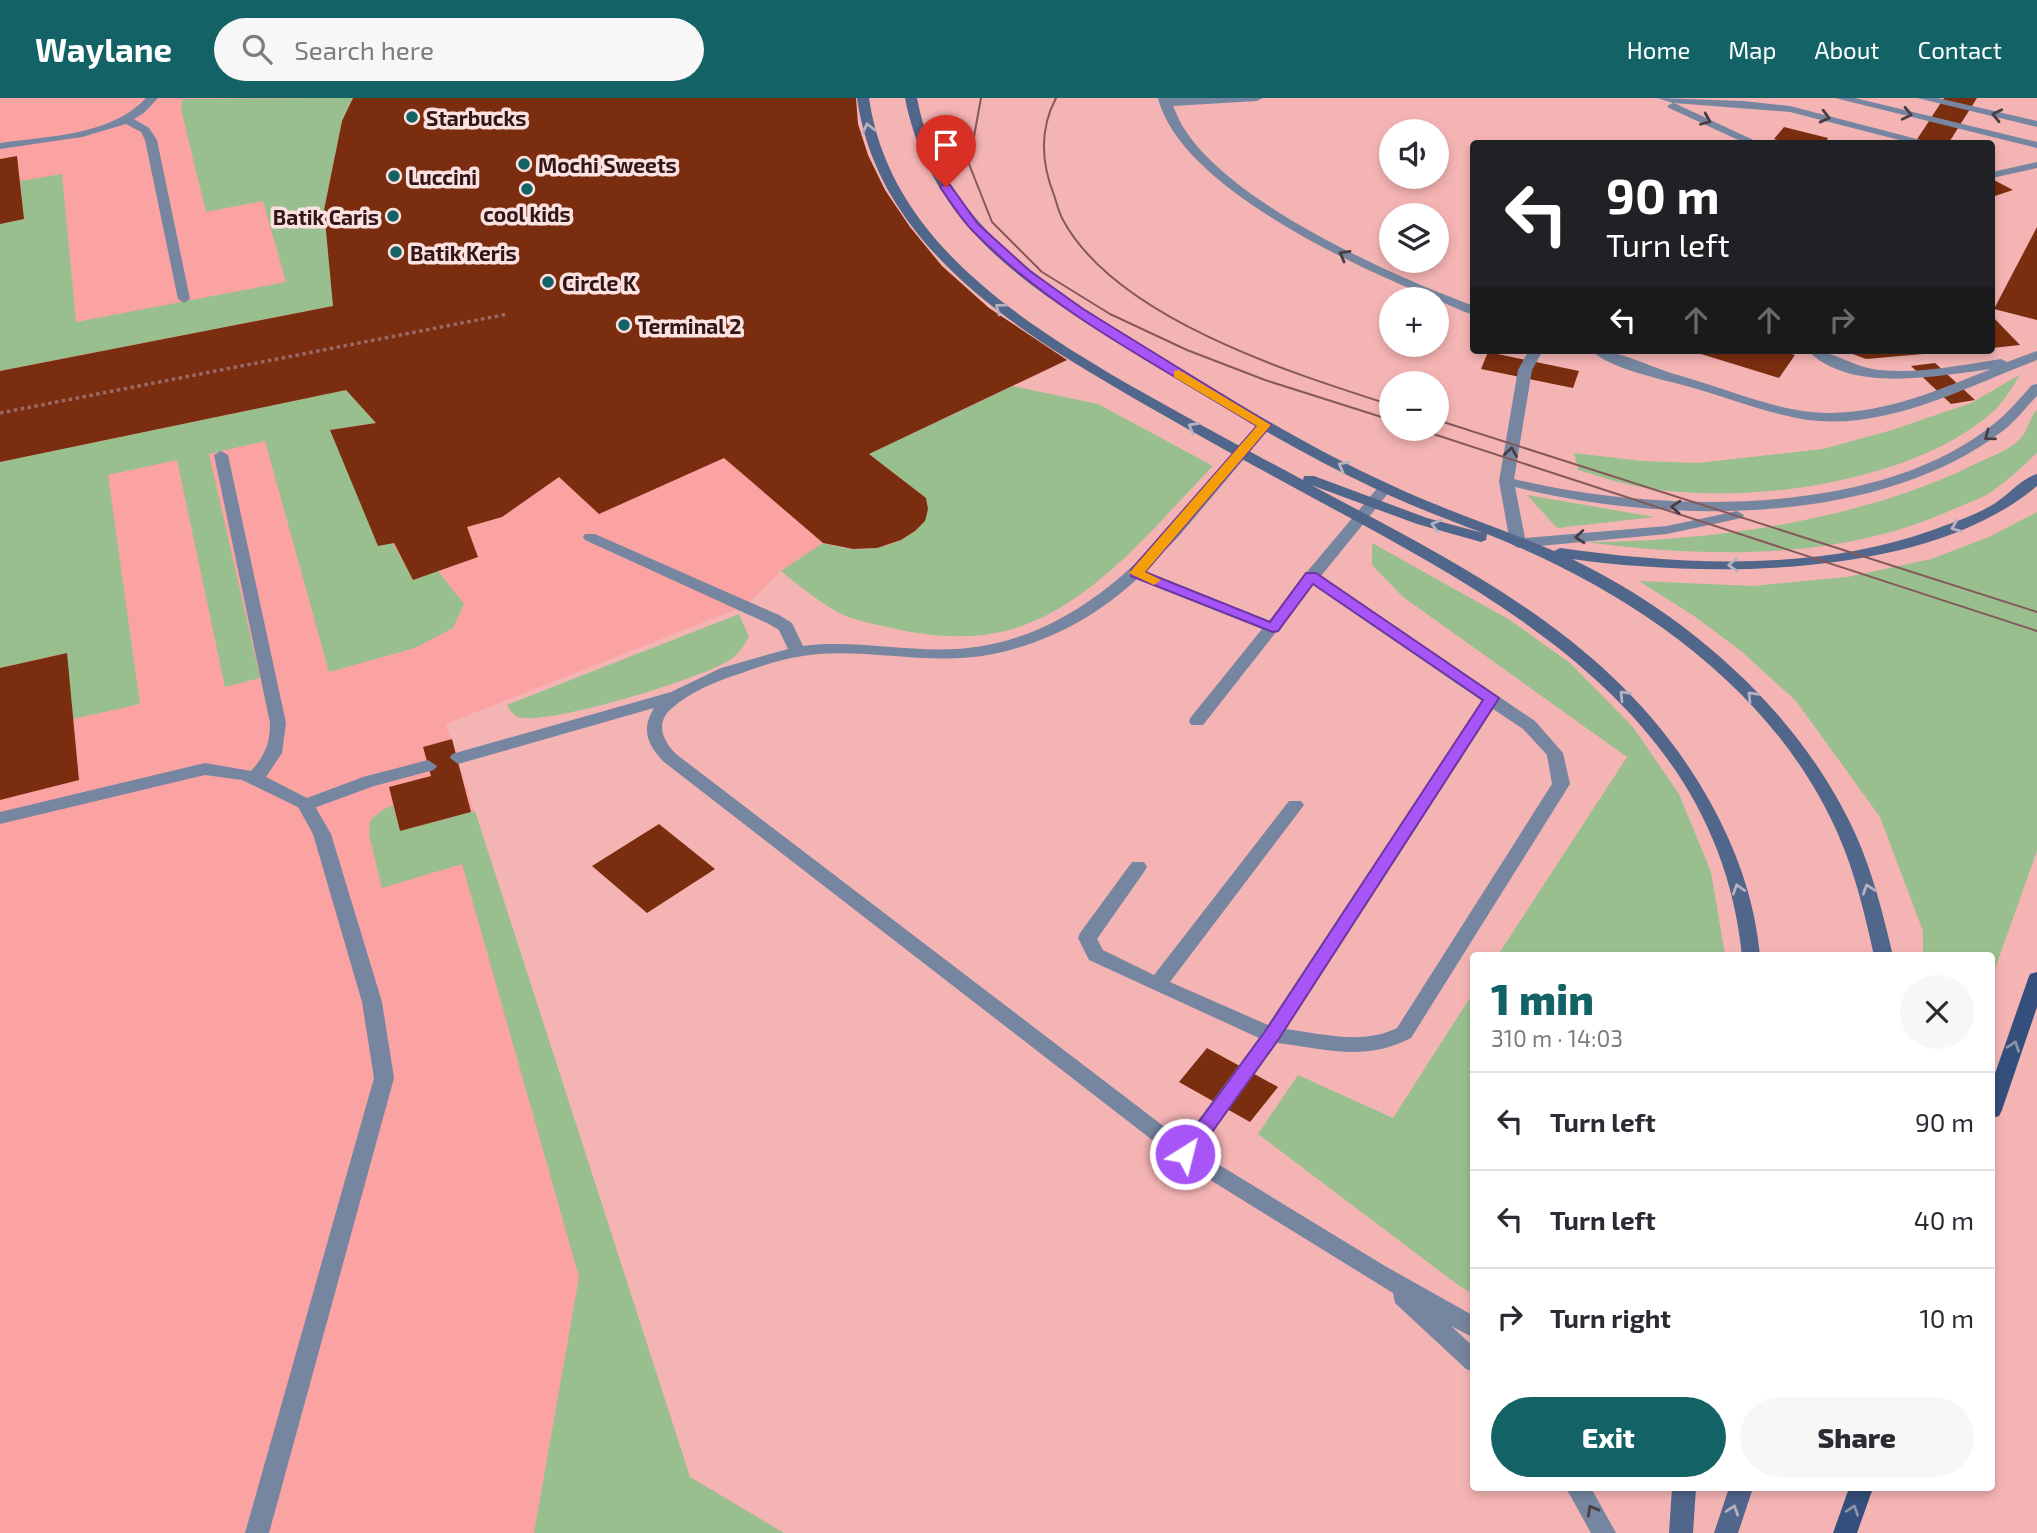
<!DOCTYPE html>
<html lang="en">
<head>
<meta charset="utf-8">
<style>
	body { margin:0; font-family:"Exo 2",sans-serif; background:#f7f7f7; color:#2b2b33; height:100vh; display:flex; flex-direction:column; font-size:26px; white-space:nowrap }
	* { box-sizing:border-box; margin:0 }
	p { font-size:23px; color:#7c7c81 }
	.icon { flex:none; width:38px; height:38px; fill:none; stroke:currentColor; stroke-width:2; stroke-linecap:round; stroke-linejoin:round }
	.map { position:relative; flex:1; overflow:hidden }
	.panel { position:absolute; left:1470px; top:854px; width:525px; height:539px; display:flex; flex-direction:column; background:#fff; border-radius:7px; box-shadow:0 4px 10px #0003 }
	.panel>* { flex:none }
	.top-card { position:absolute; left:1470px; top:42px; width:525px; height:214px; border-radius:7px; box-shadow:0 4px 10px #0003; background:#202124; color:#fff; overflow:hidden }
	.controls { position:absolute; left:1379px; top:21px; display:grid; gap:14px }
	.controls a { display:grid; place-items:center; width:70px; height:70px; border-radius:50%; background:#fff; box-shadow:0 4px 10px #0003; font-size:35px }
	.pin { position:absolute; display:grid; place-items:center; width:60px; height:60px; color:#fff; margin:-72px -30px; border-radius:50% 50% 50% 0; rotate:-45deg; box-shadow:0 0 7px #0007 }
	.pin .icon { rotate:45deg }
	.me { position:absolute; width:77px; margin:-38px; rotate:36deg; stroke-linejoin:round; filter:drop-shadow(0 0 5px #0008) }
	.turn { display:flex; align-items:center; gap:24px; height:147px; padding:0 21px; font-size:32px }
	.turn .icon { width:91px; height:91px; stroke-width:2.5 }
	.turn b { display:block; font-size:49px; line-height:60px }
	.lanes { display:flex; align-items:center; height:66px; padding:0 21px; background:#0003; justify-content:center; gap:35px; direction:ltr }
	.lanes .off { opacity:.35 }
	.round { display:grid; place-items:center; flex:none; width:74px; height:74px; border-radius:37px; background:#f7f7f7 }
	.summary { display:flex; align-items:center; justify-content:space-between; height:119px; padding:0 21px }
	h1 { font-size:42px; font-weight:800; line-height:52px; color:#126266 }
	.action { display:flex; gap:14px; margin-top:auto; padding:14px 21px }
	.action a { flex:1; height:80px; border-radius:42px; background:#126266; color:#fff; font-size:28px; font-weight:800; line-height:80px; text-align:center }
	.action a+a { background:#f7f7f7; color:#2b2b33 }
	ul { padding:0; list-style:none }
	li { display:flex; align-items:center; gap:21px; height:98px; padding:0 21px; border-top:2px solid #e1e1e2 }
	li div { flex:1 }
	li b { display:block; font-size:26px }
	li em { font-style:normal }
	header { display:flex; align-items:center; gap:42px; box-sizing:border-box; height:98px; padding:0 35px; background:#126266; color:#fff }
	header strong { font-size:33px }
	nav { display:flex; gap:38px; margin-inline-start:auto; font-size:24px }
	.search { width:490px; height:63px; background:#f7f7f7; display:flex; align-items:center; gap:18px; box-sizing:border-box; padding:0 24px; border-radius:38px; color:#7c7c81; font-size:26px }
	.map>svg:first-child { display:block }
	.built { fill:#fba3a3 }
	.green { fill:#99bf8f }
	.building { fill:#7b2d0f }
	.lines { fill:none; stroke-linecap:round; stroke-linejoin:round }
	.path { stroke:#99696a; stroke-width:3.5; stroke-dasharray:3.5 3.5; stroke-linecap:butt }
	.lane { fill:#7686a0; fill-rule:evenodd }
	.street { fill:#7686a0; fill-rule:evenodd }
	.secondary { fill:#50668b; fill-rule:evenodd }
	.primary { fill:#344f7b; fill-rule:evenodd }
	.tram { stroke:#85595a; stroke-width:2 }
	.oneway { stroke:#4a3d46 }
	.oneway2 { stroke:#b7b0be }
	.oneway3 { stroke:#8e91a8 }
	.route { fill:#a855f7; stroke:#6d37a1; stroke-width:2 }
	.slow { fill:#f59e0b }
	.poi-dot { fill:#126266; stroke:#fbe1e0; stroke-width:2.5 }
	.labels { text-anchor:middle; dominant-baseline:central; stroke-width:7; stroke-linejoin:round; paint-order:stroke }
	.far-poi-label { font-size:21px; font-weight:bold; fill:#321516; stroke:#fbe1e0; text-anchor:start }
</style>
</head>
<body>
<header>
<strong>Waylane</strong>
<div class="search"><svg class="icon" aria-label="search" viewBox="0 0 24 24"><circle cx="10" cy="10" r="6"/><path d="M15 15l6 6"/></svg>Search here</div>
<nav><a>Home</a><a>Map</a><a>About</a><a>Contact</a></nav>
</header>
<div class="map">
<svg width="2037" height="1435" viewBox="0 0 2037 1435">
	<rect width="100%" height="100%" fill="#f5b4b4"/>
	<path class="built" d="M0 0H856L858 26 868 57 885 92 910 129 942 168 989 210 1067 262 869 356 926 400 928 411 925 423 901 442 877 450 853 451 823 445 781 473 745 508 446 626 690 1379 784 1435H0Z"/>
	<path class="green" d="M353 0 342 23 324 112 333 208 0 273V126L24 121 20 83 62 76 76 224 286 184 263 103 206 114 181 11 182 1Z
		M2021 276C2013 287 2006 301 1996 311 1916 386 1739 409 1635 388 1615 384 1596 377 1578 372L1574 355 1642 363 1698 365 1823 351 1892 332 1971 305Z
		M1013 288 1098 306 1213 368C1167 415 1122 471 1066 506 1007 544 952 544 887 529 870 525 847 521 832 511 814 500 797 486 781 473L823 445C832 447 842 450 851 451 881 454 935 438 926 400L869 356Z
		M346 292 376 325 331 332 413 482 438 473 464 506 453 530 415 550 329 574 265 343 209 356 260 580 225 589 177 362 108 377 140 606 73 621 66 555 0 570V364Z
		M2037 312V355C2022 369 2005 385 1988 396 1977 402 1965 406 1954 411 1839 463 1708 460 1586 444 1709 444 1860 422 1971 368 1987 360 2005 354 2018 343 2029 334 2028 321 2037 312Z
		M1527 397 1655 419 1557 430Z
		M2037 414V753L1992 879V858L1923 857V833L1880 719 1796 603 1741 553 1694 518 1639 483 1752 488 1847 479 1931 461 1989 439Z
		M1372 445 1510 522 1570 565 1633 629 1679 696 1711 774 1725 857H1498L1627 659 1403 499 1372 467Z
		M739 516 749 539C743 549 738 557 728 563 699 581 548 628 518 619 513 617 510 612 507 607Z
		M393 707 400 733 475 713 690 1379 784 1435H534L579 1179 462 766 382 790 369 737 370 723 382 712Z
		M1473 895V1196L1458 1187 1258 1036 1298 977 1393 1020Z"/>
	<path class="building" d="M353 0H856L858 26 868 57 885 92 910 129 942 168 989 210 1067 262 869 356 926 400 928 411 925 423 915 433 901 442 877 450 853 451 823 445 724 360 599 416 559 379 502 419 467 429 478 459 413 482 394 445 378 448 330 332 376 325 346 292 0 364V273L333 208 324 112 342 23Z
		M1944 0H1977L1948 46H1914Z
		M1784 29 1828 40 1825 46H1789L1774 41Z
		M17 58 24 121 0 126V61Z
		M1992 81 2013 92 1992 99Z
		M2037 129V222L1994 211Z
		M1992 218 2020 247 1992 250Z
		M1688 252H1779L1795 257 1779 280Z
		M1842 252H1946V254L1866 261Z
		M1488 254 1579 273 1573 290 1481 271Z
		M1935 265 1975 302 1951 306 1911 268Z
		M67 555 79 682 0 702V570Z
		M452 641 471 714 400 733 389 689 431 678 423 649Z
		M659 726 715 771 647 815 592 768Z
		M1207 950 1278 989 1250 1024 1179 984Z"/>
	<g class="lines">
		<path class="path" d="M0 315 508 216"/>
		<path class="lane" d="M146 0H158L144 15 134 21 149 30 157 42 190 201 184 205 178 201 145 42 141 34 126 26 82 39 0 51V45C48 38 111 38 146 0Z
			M1158 0H1263L1257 3 1173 8C1177 16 1180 25 1185 32 1234 107 1390 177 1474 208V217C1460 213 1446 205 1435 201 1356 169 1180 89 1158 0Z
			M1657 0 1743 3 1790 8 1936 46H1915L1790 14 1674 5 1762 46H1747L1669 10 1667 8 1673 5Z
			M1835 0H1855L2037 44V50Z
			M1917 0H1938L2037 23V29Z
			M2037 64V70L1992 80V74Z
			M1529 252H1543L1532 272 1514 381C1653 415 1878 422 1995 325 2009 314 2020 300 2032 287L2037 286V298C2026 309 2016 323 2004 332 1877 430 1662 426 1515 389L1525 440 1667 428 1737 413 1744 417 1742 420 1667 436 1518 450 1510 445 1499 383 1518 272Z
			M1591 252C1620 252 1649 269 1678 277 1721 289 1766 309 1811 314 1874 320 1934 294 1991 271 1937 278 1850 296 1807 252 1833 252 1854 270 1880 272 1920 276 1962 267 2001 261L2007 264 2037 253V262C1965 289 1888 332 1808 322 1768 316 1729 300 1690 289 1663 281 1611 272 1591 252Z
			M1265 323 1272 327 1270 330 1179 438 1145 473 1269 523 1306 475 1380 387H1390L1392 390 1390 393 1321 478 1535 623 1563 655 1570 686 1411 940C1365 964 1326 951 1277 945L1198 1054 1385 1168 1474 1218V1240L1451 1228 1474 1249V1274L1466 1271 1395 1205 1393 1195 1178 1062 664 664C647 647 641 631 654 610L458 666 450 660 452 656 671 594 721 570 788 551 779 532 767 525 585 442 583 439 585 436H595L779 517 792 525 803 548C858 541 913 556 968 550 1101 535 1181 418 1260 324ZM1137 481 1262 531 1191 619 1189 623 1191 627H1203L1313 487 1482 603 1268 927 1170 884 1301 711 1304 707 1301 703H1289L1154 877 1103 852 1097 841 1144 774 1147 769 1144 764H1132L1080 835 1078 840 1089 862 1259 940 1183 1043 676 656C663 643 655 625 671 611 691 593 717 583 742 575 766 566 792 558 819 556 877 552 934 568 993 556 1047 545 1096 519 1137 481ZM1493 611 1523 631 1547 657 1552 686 1397 930C1363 947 1323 936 1286 931Z
			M221 353 228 357 286 625 282 655 266 679 307 700 363 679 428 662 437 668 434 672 374 688 306 713 242 682 205 677 0 726V714L205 665 251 673C265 658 270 645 270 625L214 357Z
			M1566 1390H1591L1616 1435H1591Z"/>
		<path class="street" d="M306 701 312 703 331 736 382 904 394 980 269 1435H245L374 980 362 904 313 736 297 707Z"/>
		<path class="secondary" d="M857 0H869C889 139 1014 219 1126 285 1184 318 1243 350 1303 382L1304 378H1314L1427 420 1483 435C1449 422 1414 409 1380 393 1297 354 1218 306 1140 258 1080 220 1018 185 971 132 938 95 914 48 905 0H917C941 128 1053 192 1155 255 1232 302 1309 350 1391 387 1444 412 1500 430 1554 453L1560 450C1680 467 1814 474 1930 433 1951 425 1974 418 1994 406 2007 398 2022 380 2037 376V388C1927 481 1709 480 1572 461 1690 518 1800 615 1855 735 1873 775 1883 816 1893 858H1874C1865 816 1855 775 1838 736 1774 590 1630 492 1487 436L1486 442 1481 444 1417 426 1311 387C1466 470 1620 543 1709 702 1736 750 1755 802 1760 858H1742C1719 622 1514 508 1328 408 1249 365 1169 322 1091 275 986 212 875 130 857 0Z
			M1672 1390H1696L1693 1435H1669Z
			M1729 1390H1753L1738 1435H1714Z"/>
		<path class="primary" d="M2037 874V909L2002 1012 1999 1018 1992 1020V984L2028 881 2030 876Z
			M1849 1390H1873L1857 1435H1833Z"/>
		<path class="tram" d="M981 0 969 66 992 124 1042 174 1110 216 1187 252 1265 282 1391 322
			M1056 0C1039 32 1041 64 1054 97 1057 106 1059 115 1063 122 1116 220 1291 275 1391 307
			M1437 322 2037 514
			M1418 331 2037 533"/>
	</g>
	<defs><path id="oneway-chevron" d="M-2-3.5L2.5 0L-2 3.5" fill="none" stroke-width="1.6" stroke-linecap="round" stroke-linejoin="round" transform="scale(1.75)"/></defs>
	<g class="oneway">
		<use href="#oneway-chevron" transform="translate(1907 16) rotate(13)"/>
		<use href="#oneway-chevron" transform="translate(1997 17) rotate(-167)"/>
		<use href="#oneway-chevron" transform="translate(1825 19) rotate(14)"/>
		<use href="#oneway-chevron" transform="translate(1706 22) rotate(23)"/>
		<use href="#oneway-chevron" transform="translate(1344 157) rotate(-151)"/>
		<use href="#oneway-chevron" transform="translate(1989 338) rotate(143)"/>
		<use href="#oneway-chevron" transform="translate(1511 354) rotate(-81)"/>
		<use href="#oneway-chevron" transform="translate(1676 409) rotate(-176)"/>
		<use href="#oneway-chevron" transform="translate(1580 439) rotate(175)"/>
		<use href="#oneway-chevron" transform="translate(1592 1412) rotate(-119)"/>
	</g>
	<g class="oneway2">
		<use href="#oneway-chevron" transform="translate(868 30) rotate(-103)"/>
		<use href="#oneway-chevron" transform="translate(1000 210) rotate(-143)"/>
		<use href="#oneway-chevron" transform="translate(1193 329) rotate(-151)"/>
		<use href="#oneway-chevron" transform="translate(1343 368) rotate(-152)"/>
		<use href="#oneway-chevron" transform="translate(1436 427) rotate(-163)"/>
		<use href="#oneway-chevron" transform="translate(1956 429) rotate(159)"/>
		<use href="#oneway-chevron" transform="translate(1733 467) rotate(178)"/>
		<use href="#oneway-chevron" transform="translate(1624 597) rotate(-134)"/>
		<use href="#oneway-chevron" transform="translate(1752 598) rotate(-134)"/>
		<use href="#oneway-chevron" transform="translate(1738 791) rotate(-107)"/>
		<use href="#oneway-chevron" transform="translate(1868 791) rotate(-108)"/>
		<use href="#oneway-chevron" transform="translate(1733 1412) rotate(-72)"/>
	</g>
	<g class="oneway3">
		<use href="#oneway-chevron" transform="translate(2014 948) rotate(-71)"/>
		<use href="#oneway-chevron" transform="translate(1853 1412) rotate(-71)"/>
	</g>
	<path class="route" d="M942 87H950L978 126 1030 173 1083 211 1271 327 1145 474 1270 524 1306 475H1316L1499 600 1278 942 1192 1062 1185 1064 1179 1062 1176 1056 1179 1051 1266 932 1483 602 1313 486 1278 533 1273 534 1131 478V472L1257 328C1160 268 1053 215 972 132 960 120 951 104 940 89Z"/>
	<path class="slow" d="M1179 272 1271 327 1145 474 1161 482 1154 487 1129 475 1257 328 1174 279V273Z"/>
	<g class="poi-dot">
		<circle cx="412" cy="19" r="7"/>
		<circle cx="524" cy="66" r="7"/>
		<circle cx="394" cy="78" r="7"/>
		<circle cx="527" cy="91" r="7"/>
		<circle cx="393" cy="118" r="7"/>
		<circle cx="396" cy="154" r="7"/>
		<circle cx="548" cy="184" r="7"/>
		<circle cx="624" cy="227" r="7"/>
	</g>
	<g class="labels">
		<g class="far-poi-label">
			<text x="426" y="19">Starbucks</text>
			<text x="538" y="66">Mochi Sweets</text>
			<text x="408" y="78">Luccini</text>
			<text x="527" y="115" text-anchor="middle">cool kids</text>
			<text x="379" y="118" text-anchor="end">Batik Caris</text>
			<text x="410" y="154">Batik Keris</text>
			<text x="562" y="184">Circle K</text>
			<text x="638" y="227">Terminal 2</text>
		</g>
	</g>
</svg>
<div class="controls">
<a><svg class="icon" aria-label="sound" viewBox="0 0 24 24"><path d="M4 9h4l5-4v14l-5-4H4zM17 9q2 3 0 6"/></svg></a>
<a><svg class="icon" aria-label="layers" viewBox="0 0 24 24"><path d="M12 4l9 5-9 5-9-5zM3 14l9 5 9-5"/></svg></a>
<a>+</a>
<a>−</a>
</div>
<div class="pin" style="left:946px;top:89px;background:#d93025"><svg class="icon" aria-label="arrive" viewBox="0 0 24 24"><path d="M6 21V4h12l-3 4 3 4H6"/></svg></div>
<svg class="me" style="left:1185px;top:1056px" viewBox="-20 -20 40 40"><circle r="17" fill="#a855f7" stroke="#fff" stroke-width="3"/><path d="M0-11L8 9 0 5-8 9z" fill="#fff"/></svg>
<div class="top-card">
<div class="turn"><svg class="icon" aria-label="left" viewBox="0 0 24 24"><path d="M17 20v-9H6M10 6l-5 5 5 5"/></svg><div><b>90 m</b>Turn left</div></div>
<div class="lanes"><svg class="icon" aria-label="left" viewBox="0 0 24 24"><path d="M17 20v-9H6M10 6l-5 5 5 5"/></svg><svg class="icon off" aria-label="ahead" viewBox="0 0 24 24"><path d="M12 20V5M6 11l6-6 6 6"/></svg><svg class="icon off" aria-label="ahead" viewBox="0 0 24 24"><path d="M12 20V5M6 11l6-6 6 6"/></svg><svg class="icon off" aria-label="right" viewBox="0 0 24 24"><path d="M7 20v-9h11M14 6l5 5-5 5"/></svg></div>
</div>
<section class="panel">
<div class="summary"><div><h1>1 min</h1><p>310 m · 14:03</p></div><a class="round"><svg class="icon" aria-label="close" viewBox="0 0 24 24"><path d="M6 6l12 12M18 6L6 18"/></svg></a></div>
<ul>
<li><svg class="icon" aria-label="left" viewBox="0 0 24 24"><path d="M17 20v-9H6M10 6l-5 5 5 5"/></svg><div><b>Turn left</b></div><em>90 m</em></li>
<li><svg class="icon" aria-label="left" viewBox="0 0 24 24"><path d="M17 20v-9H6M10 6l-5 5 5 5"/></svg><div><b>Turn left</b></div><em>40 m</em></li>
<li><svg class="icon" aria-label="right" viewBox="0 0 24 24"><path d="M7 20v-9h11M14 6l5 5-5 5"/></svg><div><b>Turn right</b></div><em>10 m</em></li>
</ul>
<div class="action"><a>Exit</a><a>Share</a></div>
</section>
</div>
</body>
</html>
